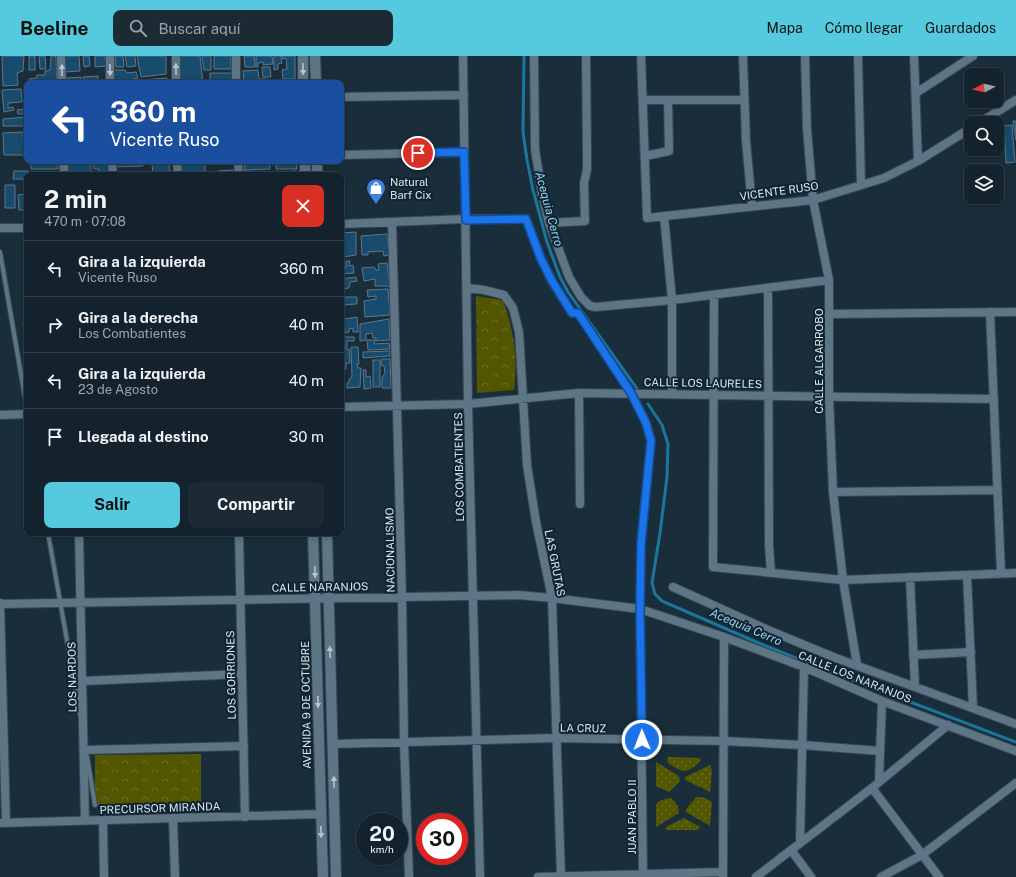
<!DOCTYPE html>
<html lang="es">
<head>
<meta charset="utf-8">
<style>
	body { margin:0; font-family:"Public Sans",sans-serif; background:#1c2a34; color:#f1f3f6; height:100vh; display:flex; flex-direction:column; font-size:15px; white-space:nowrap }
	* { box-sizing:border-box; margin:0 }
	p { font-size:13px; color:#9da4a9 }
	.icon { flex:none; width:22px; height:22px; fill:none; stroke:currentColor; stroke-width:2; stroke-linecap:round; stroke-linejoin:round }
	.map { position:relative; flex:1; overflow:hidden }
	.sheet { position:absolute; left:24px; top:116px; width:320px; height:364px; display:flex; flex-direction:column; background:#13222c; border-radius:8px; box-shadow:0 2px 6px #0003,0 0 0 1px #323f48 }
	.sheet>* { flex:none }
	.hud { position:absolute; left:24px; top:24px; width:320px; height:84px; border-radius:8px; box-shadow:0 2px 6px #0003,0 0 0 1px #323f48; background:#1a4fa0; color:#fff; overflow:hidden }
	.needle { width:26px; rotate:263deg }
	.tools { position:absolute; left:964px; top:12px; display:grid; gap:8px }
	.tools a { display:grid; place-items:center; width:40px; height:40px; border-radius:8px; background:#13222c; box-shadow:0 2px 6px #0003,0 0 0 1px #323f48; font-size:20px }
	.speed { position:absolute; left:356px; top:757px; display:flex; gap:8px; font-size:20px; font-weight:700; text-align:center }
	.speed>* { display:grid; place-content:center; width:52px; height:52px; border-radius:50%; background:#13222c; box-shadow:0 2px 6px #0003,0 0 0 1px #323f48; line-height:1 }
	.speed small { font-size:10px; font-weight:400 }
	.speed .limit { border:6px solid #d22; background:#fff; color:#111 }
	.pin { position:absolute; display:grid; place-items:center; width:34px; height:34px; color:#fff; margin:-17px; border:2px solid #fff; border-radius:50%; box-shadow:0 1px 4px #0007 }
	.me { position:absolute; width:44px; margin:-22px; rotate:359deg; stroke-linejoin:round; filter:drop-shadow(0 0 3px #0008) }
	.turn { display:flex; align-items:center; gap:14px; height:84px; padding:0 20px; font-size:18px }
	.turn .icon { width:52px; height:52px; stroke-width:2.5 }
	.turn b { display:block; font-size:28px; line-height:34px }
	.round { display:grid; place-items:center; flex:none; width:42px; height:42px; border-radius:8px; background:#1c2a34 }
	.headline { display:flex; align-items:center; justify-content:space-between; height:68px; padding:0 20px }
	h1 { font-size:24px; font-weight:700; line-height:30px }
	.action { display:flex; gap:8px; margin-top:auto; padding:8px 20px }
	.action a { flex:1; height:46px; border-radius:8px; background:#55cadf; color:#111; font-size:16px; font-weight:700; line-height:46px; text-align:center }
	.action a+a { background:#1c2a34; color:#f1f3f6 }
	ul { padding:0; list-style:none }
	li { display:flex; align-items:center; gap:12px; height:56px; padding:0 20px; border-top:1px solid #323f48 }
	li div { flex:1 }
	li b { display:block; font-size:15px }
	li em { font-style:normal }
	header { display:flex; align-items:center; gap:24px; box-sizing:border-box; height:56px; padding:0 20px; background:#55cadf; color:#111 }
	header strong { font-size:19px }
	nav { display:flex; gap:22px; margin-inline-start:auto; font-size:14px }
	.search { width:280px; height:36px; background:#1c2a34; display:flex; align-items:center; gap:10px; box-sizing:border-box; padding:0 14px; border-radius:8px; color:#9da4a9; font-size:15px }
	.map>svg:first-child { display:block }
	.grass { fill:url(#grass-dots) }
	.park { fill:url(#park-crowns) }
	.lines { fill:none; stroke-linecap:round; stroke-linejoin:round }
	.stream { stroke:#1a769a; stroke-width:3 }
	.building { fill:#174c6e; stroke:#607787 }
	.service-casing { stroke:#374854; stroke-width:6 }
	.minor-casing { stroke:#374854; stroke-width:10 }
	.tertiary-casing { stroke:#374854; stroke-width:12 }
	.service { stroke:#5e7585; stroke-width:4 }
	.minor { stroke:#5e7585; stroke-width:8 }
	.tertiary { stroke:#5e7585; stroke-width:10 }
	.oneway { fill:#b6c6d1 }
	.route-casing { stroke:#114b97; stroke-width:10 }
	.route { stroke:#1a73e8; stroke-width:7 }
	.labels { text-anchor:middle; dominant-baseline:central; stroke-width:4; stroke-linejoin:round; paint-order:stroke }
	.poi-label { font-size:11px; fill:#dbe8f1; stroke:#0f2331; text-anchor:start }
	.street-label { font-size:11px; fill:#dbe8f1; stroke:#0f2331 }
	.water-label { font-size:12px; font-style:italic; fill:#95d4f2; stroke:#0f2331 }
</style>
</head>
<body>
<header>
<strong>Beeline</strong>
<div class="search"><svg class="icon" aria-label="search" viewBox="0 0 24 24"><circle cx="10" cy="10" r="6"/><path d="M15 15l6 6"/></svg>Buscar aquí</div>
<nav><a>Mapa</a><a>Cómo llegar</a><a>Guardados</a></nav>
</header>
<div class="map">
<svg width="1016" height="821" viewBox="0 0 1016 821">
	<defs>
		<pattern id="grass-dots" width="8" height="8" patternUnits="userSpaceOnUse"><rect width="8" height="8" fill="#535601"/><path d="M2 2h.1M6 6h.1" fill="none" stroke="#6b6e26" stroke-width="1.8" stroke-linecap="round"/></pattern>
		<pattern id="park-crowns" width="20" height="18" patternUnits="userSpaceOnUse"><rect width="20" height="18" fill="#535601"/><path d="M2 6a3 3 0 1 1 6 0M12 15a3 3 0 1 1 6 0" fill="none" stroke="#6b6e26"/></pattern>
	</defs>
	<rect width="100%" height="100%" fill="#192d3b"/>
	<path class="grass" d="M668 701 700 702 701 704C687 719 683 717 668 707L667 705Z
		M656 706 679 720 680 725 669 736 656 730Z
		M710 709 712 715 710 736 685 724V721Z
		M696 741C702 740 707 743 712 746L710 770 686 756V753Z
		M671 742 678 750 679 757 656 771V748L661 744Z
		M684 762 700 771 698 774H666V771Z"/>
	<path class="park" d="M476 240 503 244C514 277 518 300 514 334L477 337Z
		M201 698V746L95 749V699Z"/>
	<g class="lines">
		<path class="stream" d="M524 0 523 76 527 104 533 134 547 186 560 221 568 236 638 334
			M648 348 662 369 668 388 667 421 660 477 652 527 655 538 662 545 761 588 818 611 1016 686"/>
	</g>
	<path class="building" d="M2 0H24L23 15 17 17 18 29 3 30Z
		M29 0H35V14H29Z
		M39 0H45L46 13H40Z
		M51 0H56L57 27H29V23L36 22 37 19H45V15L50 14Z
		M65 0H79L80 15 65 16Z
		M83 0H89L90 10 84 11Z
		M95 0H105L106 10 95 11Z
		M115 0H123L124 11H116Z
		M125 0H135L136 10 127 11Z
		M137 0H166V18L141 21Z
		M177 0H200L203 27H177Z
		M202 0H211V14H204Z
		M214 0H231V13H214Z
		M244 0H254L255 11H245Z
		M256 0H272L273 8 263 9V6L258 7V11H256Z
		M274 0H281L282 7 278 8V13L274 14Z
		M282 0H295V23H283L282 14 287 13 286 2 283 3Z
		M262 11H270L271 21H263Z
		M114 14H125L127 17 136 16 138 22 133 23V27H114Z
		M258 14 259 23H267V27H244L243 15Z
		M210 17H232V24H210Z
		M98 20V27H84L83 21Z
		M81 21V27H67L66 22Z
		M167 22V27H142L141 24Z
		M21 33 22 46 8 47V52L13 51 14 54 4 56 2 34Z
		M27 53V63L26 58H18L17 54Z
		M25 61V70H3V63Z
		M1013 65H1016V84Z
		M1012 69 1015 106 1006 107 1004 70Z
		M23 76 24 99H4L3 77Z
		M31 105H58V113H31Z
		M93 105H108L109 119H100L99 113H94Z
		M115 105H142L143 110 115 111Z
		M181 105H205V115L180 118Z
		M210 105H231V108H209Z
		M269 105 270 113 244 114 245 106Z
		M68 106H91V119H69Z
		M296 106 297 113H276V109Z
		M152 107H169L170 119H153Z
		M233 114V119H219L218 115Z
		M14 115H28L27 123H13Z
		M244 115 265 116V119H244Z
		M296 115V119H271V117Z
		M32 116H45V119H31Z
		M5 129H15V152H5Z
		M25 138 26 154H19L18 139Z
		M356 176V199L343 201 342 177Z
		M387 178 389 199 384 200 383 195 368 196V199H362L361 180Z
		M346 205H350L349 210 353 209 354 217 341 218V212H346Z
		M387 207 390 230H375V223L364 225 362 212 374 211 376 214H379L378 208Z
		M356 221 357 225 350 226 349 232 341 233V223Z
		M388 233 390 259 365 261 364 245 376 243V240L368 241 367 234Z
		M344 234V241H357V248L341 249V235Z
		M357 261 358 276H353V272L349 273V276L345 277 344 263Z
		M389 263 390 284 376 285V282H373L372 277 366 278V284L360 285V268Z
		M23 266H27V274H24Z
		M341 281H354V285H347V291L341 292Z
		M367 284H375L374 288 389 287 390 293 368 294Z
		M351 291H358L359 308H357L358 312H361L360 331 347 332V327H349V324L352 320Z
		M341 293H349L350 307H346V313L341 314Z
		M390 295V300L363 302V296Z
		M381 303H390L391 332H382V322L385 317 384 310 381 309Z
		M373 304H380V331H373Z
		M363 314H366V321L370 320 371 332 364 333Z"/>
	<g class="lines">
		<defs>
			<path id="service" d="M0 196 27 353
				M48 477 80 658
				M87 700 95 749"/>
			<path id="minor" d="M61 0 62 27
				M110 0V27
				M176 0V27
				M236 0V27
				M463 0 468 348 480 821
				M534 0 535 93 542 138 549 167 569 221 581 241 590 250 596 251 672 244 829 224
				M641 0 647 162 813 144 884 122 918 105 971 72
				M743 0 746 85 752 150
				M805 0 807 73 813 144 829 224V340L833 436 843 524 857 609
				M858 0 861 129
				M914 0 918 105
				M916 37 973 0
				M341 41 464 39
				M643 44H744
				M979 67 1016 44
				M341 99 464 96
				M645 100 669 95 668 44
				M64 105V119
				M112 105 113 119
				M177 105 178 119
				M238 105 239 119
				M664 160 672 244V337
				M392 166 402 541 404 686 409 821
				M549 167 585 165 584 127 587 114V96L586 0
				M341 168 465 163H526L541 203 552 225 572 257H578L631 337 646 367 651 385 641 488 640 553 643 821
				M0 172H27
				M467 232 484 234 504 239 513 252 519 276 527 409 536 466 552 542 561 821
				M768 232 769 489 771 517
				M714 239 713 511 843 524 1016 517
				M990 256 1001 517
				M830 258 1016 256
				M579 337 580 448
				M341 351 468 348 579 337 994 343
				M0 359 27 358
				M833 436 997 434
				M79 477 85 765
				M239 477 245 761
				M967 519 973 652
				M910 521 915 631
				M673 531 768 574 836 602 1016 668
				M0 547 6 767
				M0 548 518 539 552 542 640 553 724 581 804 611 882 645 1016 695
				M913 599 971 596
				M83 625 242 618
				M333 688 556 682 723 685 802 689 880 695
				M85 694 244 690
				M879 725 882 645
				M872 732 939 821
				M173 763 175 821
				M103 765 104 821
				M0 767 321 758
				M800 787 804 611
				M791 794 811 821
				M538 821 723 816
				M723 821 724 581
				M756 821 872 732 948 669
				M881 821 922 799 1016 727"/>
			<path id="tertiary" d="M303 0V27
				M315 0 316 27
				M305 105V119
				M317 105V119
				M313 477 323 821
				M327 477 336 821"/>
		</defs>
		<use href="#service" class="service-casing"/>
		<use href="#minor" class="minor-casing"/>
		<use href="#tertiary" class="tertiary-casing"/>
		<use href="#service" class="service"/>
		<use href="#minor" class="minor"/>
		<use href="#tertiary" class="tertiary"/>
	</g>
	<defs><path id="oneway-solid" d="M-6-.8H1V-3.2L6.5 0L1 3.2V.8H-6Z"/></defs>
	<g class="oneway">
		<use href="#oneway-solid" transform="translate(176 13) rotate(-91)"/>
		<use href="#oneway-solid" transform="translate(303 13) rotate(89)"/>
		<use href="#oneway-solid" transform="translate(62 14) rotate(-91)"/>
		<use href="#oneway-solid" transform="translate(110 14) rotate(89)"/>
		<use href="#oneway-solid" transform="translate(315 516) rotate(88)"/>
		<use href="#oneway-solid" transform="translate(330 596) rotate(-92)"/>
		<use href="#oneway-solid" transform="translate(318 646) rotate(89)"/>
		<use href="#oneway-solid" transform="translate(334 726) rotate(-91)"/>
		<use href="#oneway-solid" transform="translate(321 776) rotate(88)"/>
	</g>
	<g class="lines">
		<defs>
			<path id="route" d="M418 97 464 96 466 164 526 163 541 203 552 225 572 257H578L631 337 646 367 651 385 641 488 640 554 642 684"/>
		</defs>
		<use href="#route" class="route-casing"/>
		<use href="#route" class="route"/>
	</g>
	<defs>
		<symbol id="shop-pin" viewBox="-11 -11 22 30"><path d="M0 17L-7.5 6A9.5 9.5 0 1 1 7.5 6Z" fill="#3f7fe0" stroke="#0f2331"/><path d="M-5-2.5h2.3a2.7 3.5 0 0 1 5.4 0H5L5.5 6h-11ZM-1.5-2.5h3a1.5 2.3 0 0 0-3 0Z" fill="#fff"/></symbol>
	</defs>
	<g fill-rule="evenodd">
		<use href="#shop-pin" x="365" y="121" width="22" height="30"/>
	</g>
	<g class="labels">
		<g class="poi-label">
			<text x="390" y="126">Natural<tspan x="390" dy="13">Barf Cix</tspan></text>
		</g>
		<g class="street-label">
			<text transform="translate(779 135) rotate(-8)">VICENTE RUSO</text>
			<text transform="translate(819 305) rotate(-90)">CALLE ALGARROBO</text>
			<text transform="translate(703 327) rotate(1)">CALLE LOS LAURELES</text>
			<text transform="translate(459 411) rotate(-91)">LOS COMBATIENTES</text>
			<text transform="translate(390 494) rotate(-91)">NACIONALISMO</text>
			<text transform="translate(555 507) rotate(79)">LAS GRUTAS</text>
			<text transform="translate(320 531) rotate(-1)">CALLE NARANJOS</text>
			<text transform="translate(231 619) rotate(-91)">LOS GORRIONES</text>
			<text transform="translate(72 621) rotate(-91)">LOS NARDOS</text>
			<text transform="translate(855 621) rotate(22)">CALLE LOS NARANJOS</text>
			<text transform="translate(306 649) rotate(-91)">AVENIDA 9 DE OCTUBRE</text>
			<text transform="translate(583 672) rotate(1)">LA CRUZ</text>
			<text transform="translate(160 752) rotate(-2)">PRECURSOR MIRANDA</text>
			<text transform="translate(632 761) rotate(-90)">JUAN PABLO II</text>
		</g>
		<g class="water-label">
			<text transform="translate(549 153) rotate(75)">Acequia Cerro</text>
			<text transform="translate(746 571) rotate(23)">Acequia Cerro</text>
		</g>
	</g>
</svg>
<div class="tools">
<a><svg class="needle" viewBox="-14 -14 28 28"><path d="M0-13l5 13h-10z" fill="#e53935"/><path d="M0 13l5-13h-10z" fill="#9da4a9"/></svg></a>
<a><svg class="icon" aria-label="search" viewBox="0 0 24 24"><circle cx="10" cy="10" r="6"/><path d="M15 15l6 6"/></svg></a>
<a><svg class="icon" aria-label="layers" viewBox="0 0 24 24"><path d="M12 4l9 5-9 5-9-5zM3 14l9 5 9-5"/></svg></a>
</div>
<div class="speed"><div>20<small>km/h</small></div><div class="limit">30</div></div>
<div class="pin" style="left:418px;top:97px;background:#d93025"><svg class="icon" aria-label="arrive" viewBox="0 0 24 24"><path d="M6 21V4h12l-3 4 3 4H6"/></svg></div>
<svg class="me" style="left:642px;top:684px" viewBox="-20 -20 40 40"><circle r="17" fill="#1a73e8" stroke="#fff" stroke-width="3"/><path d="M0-11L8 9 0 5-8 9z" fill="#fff"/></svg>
<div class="hud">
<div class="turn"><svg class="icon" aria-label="left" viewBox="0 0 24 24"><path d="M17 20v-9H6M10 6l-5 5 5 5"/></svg><div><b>360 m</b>Vicente Ruso</div></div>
</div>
<section class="sheet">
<div class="headline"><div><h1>2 min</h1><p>470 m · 07:08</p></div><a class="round" style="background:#d93025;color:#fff"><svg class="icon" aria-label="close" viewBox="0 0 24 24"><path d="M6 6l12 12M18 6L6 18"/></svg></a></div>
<ul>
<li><svg class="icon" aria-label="left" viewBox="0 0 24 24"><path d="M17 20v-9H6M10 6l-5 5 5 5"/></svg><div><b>Gira a la izquierda</b><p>Vicente Ruso</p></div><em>360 m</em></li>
<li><svg class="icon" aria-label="right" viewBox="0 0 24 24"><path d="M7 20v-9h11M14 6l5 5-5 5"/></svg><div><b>Gira a la derecha</b><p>Los Combatientes</p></div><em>40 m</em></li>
<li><svg class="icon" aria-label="left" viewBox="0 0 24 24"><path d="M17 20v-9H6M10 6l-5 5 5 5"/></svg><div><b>Gira a la izquierda</b><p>23 de Agosto</p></div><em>40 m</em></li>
<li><svg class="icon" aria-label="arrive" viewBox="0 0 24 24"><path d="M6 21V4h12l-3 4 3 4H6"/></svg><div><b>Llegada al destino</b></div><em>30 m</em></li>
</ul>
<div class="action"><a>Salir</a><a>Compartir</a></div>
</section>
</div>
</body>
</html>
